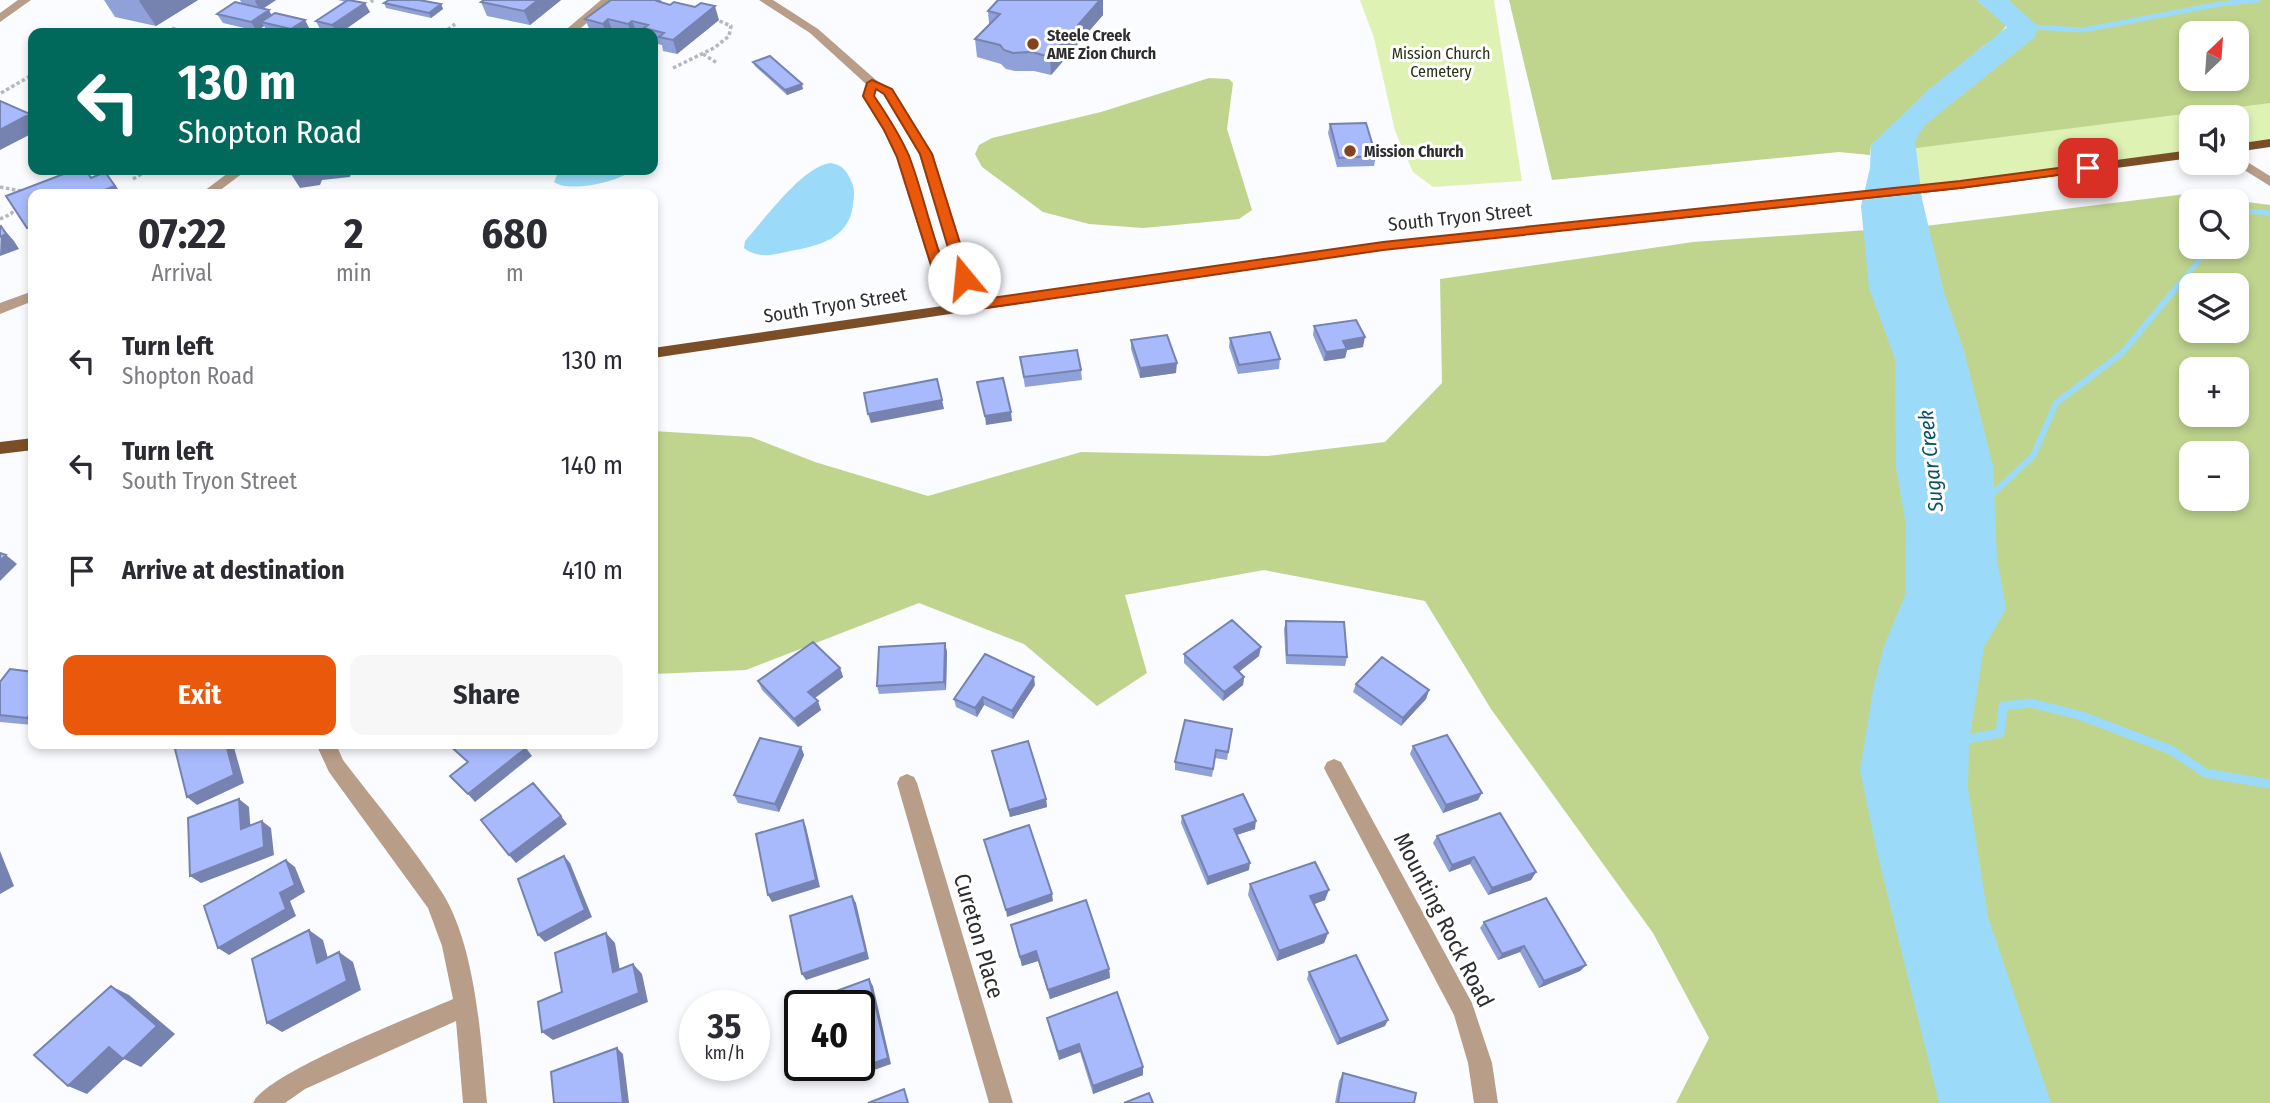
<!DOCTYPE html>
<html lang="en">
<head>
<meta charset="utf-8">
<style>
	body { margin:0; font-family:"Fira Sans Condensed",sans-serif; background:#f7f7f7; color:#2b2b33; height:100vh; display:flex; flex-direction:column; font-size:26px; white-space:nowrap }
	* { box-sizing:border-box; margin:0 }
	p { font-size:23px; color:#7c7c81 }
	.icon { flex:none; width:38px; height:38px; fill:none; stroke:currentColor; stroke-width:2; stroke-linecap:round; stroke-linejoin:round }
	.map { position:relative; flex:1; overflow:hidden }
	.panel { position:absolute; left:28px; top:189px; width:630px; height:560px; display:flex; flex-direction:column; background:#fff; border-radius:14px; box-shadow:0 4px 10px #0003 }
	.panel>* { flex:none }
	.banner { position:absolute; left:28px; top:28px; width:630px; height:147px; border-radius:14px; box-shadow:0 4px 10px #0003; background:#00695c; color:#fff; overflow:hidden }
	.needle { width:46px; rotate:25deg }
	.controls { position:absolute; left:2179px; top:21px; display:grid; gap:14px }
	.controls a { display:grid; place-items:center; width:70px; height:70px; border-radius:14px; background:#fff; box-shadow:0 4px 10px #0003; font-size:35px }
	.speed { position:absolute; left:679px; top:990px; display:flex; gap:14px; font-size:35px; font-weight:700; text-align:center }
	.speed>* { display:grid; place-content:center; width:91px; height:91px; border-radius:50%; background:#fff; box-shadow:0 4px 10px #0003; line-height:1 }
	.speed small { font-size:18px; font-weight:400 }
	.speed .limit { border:4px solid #111; border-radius:10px; background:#fff; color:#111 }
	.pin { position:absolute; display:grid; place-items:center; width:60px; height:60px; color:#fff; margin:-30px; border-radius:14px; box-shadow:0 4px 10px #0006 }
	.me { position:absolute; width:77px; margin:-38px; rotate:343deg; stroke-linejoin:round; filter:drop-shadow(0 0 5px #0008) }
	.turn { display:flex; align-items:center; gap:24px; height:147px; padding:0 35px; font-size:32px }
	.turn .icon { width:91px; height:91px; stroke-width:2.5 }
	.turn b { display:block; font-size:49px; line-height:60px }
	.eta { display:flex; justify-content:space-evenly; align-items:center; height:119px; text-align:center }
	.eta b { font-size:42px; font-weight:700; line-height:49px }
	.primary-button { display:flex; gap:14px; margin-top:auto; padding:14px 35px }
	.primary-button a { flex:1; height:80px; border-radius:14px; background:#ea580c; color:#fff; font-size:28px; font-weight:700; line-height:80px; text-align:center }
	.primary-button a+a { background:#f7f7f7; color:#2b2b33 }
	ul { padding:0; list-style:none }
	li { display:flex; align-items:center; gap:21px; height:105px; padding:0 35px }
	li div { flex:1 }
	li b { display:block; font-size:26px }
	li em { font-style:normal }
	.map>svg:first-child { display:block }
	.green { fill:#def2b4; fill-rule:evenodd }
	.forest { fill:#bfd58e; fill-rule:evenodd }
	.water { fill:#9bdbf9 }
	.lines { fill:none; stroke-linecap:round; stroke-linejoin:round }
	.stream-far2 { stroke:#9bdbf9; stroke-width:5 }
	.stream-far1 { stroke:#9bdbf9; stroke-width:6 }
	.stream { stroke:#9bdbf9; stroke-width:9 }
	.path { stroke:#b7b8bb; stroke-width:3.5; stroke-dasharray:3.5 2.5; stroke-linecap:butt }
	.minor { fill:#b89d88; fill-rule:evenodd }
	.major { fill:#7c4e27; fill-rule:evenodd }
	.wall { fill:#90a0d9 }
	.shaded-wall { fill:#7682b0 }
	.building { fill:#a8bafc; stroke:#7682b0; stroke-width:2 }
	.route { fill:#ea580c; stroke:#983908; stroke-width:2 }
	.poi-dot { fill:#88411d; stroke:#fff; stroke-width:2.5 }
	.labels { text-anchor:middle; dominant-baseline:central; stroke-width:6; stroke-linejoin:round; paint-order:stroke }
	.far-poi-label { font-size:16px; font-weight:bold; fill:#2d2d30; stroke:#fff; text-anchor:start }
	.far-park-label { font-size:16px; fill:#283112; stroke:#fff }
	.street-label { font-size:19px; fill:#2d2d30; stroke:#fff }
	.water-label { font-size:21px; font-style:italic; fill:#095069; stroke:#fff }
	.near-street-label { font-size:23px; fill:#2d2d30; stroke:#fff }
</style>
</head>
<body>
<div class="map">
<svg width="2270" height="1103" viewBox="0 0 2270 1103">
	<rect width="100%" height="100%" fill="#fafcff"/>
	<path class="green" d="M1360 0H1494L1522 181 1433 187 1413 172 1395 131 1374 38Z
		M2270 0V143L2237 148 2236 117H2191V154L1900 191 1906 135ZM2191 33H2236V79H2191Z"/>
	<path class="forest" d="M1509 0H1977L2007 25 1997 37 1983 46 1871 145 1870 155 1839 152 1552 180Z
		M1989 0H2270V103L1901 150 1906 135 2021 26ZM2191 33H2236V79H2191Z
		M1209 78 1229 79 1233 83 1227 129 1252 210 1239 219 1143 228 1089 224 1043 212 982 167 975 154 979 145 992 138 1101 112Z
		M2186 194 2270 205V1103H1676L1709 1038 1653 933 1491 709 1425 601 1264 570 1125 595 1147 673 1097 706 1024 644 919 603 746 670 653 674V431L751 437 815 462 928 496 1081 452 1267 456 1385 442 1442 383 1440 279 1693 242 1925 226ZM2191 201H2236V247H2191ZM2191 285H2236V331H2191ZM2191 369H2236V415H2191ZM2191 453H2236V499H2191Z"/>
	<path class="water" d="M1977 0H2009L2038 27 2035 37 1926 124 1915 140 1922 199 1944 292 1964 351 1993 466 1997 559 2006 609 1984 647 1969 741 1968 789 1988 917 2051 1103H1939L1876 848 1860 770 1873 690 1884 646 1905 595 1906 525 1896 468 1895 359 1869 288 1861 206 1870 168 1871 145 1929 89 2007 27Z
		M830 163C843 165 847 171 852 183 855 190 854 196 853 204 850 238 819 246 790 251 774 255 758 259 744 248L745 241C764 220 802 167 830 163Z
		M568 170H632C620 182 568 193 554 182L557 175Z"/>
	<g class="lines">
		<path class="stream-far2" d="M2031 27 2083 30 2220 4 2258 0
			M2236 221 2246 211 2270 213
			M2180 283 2210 247"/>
		<path class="stream-far1" d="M1987 499 2033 456 2056 403 2122 353 2181 282"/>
		<path class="stream" d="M1962 740 2000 733 2003 706 2031 703 2079 715 2171 750 2205 773 2270 784"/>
		<path class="path" d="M371 2 373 0
			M172 28 183 33
			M443 33 455 24
			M703 54 717 63
			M673 68 714 48 729 36 731 26 715 19
			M1 93 32 75
			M133 179 148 170
			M0 187 26 192
			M0 219 11 214 17 205"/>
		<path class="minor" d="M18 0H31L0 22V13Z
			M601 0H614L575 33H562Z
			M759 0H773L818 29 876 80 894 92 933 154 971 278 964 310H954L935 281 896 157 884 130 862 96 866 84 810 33ZM876 90 883 94 919 154 957 278 955 289 949 281 910 157 896 130 874 96Z
			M2236 155 2270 176V186L2233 163H2236Z
			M232 170H247L215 194H200Z
			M33 291V301L0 314V303Z
			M316 744H336L343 760C375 802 415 849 443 894 476 948 481 1040 487 1103H463L456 1021 305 1089 285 1103H253C266 1073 417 1015 453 999L442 946 428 908 329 772Z
			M1334 759 1341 762 1472 1003 1492 1063 1498 1103H1474L1468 1063 1454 1015 1327 774 1324 768 1327 762Z
			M907 774 914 777 917 783 1013 1103H989L897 783 900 777Z"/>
		<path class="major" d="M2270 139V147L2236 152V144Z
			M2191 150V158L1960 189 1383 250 653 358V348L1383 242 1960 181Z
			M33 438V450L0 454V442Z"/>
	</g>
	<path class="wall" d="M104 0H198L156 26 115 17Z
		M240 0H276L263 9 272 15 305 20 310 30 305 33H275L267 31 264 26 257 31 223 23 217 14 242 4Z
		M338 0H351L370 12 340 33H332L321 31 316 21 346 2Z
		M484 0H561L530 25 487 16 481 2Z
		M611 0H661L662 3 719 20 677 54 663 51 662 45 653 43V33H591L585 19Z
		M384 3 441 4 443 9 431 18 386 8Z
		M988 11 1103 15 1051 75 1034 71H1015L1006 69 1001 64 977 57 975 39 989 24Z
		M753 62 803 89 787 95 755 66Z
		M1330 124 1376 156 1374 166 1337 167 1328 133Z
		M1314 326 1363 347 1347 350 1345 358 1324 361 1313 335Z
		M1230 338 1280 359 1279 369 1238 374 1229 347Z
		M1131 340 1176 373 1140 378 1131 349Z
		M1020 357 1081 370 1082 380 1025 387Z
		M1286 621 1347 657 1345 666 1286 664 1284 629Z
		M945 643 947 652 946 690 879 694 877 686Z
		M1184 654 1259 656 1239 672 1244 677 1243 685 1223 701 1184 663Z
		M840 668 843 677 815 698 821 710 798 727 762 690 758 681Z
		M33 672V725L0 722V682Z
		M1356 684 1429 690 1426 699 1401 726 1353 692Z
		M1035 685 1013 719 984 705 977 717 956 707 954 699Z
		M1232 729 1227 760 1215 758 1212 777 1175 770V762Z
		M1413 746 1478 800 1443 813 1410 754Z
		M801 747 804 755 779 812 738 803 734 795Z
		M992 751 1046 799 1047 807 1010 817Z
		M1182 816 1255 829 1237 835 1249 870 1207 885 1181 823Z
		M1437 836 1536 872 1531 880 1488 895 1470 864 1449 872 1433 843Z
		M1250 884 1325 900 1314 904 1328 933 1324 943 1277 961 1248 895Z
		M1484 922 1586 965 1580 971 1539 988 1520 952 1498 960 1480 928Z
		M1011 925 1109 969 1110 978 1050 999 1038 961 1022 966Z
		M1309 972 1385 1026 1337 1045 1307 979Z
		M1047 1018 1143 1067V1075L1093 1094 1080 1052 1059 1060 1049 1027Z
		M1343 1073 1414 1103H1335L1339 1081Z"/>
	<path class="shaded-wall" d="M140 0H198L156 26 139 1Z
		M256 0H276L260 10 255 1Z
		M538 0H561L530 25 524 11Z
		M1100 0H1103V15L1051 75 1050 57Z
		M365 3 370 12 340 33H337L332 25Z
		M441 4 443 9 431 18 429 13Z
		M715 6 719 20 677 54 673 40Z
		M269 10 274 20 261 22 264 26 257 31 251 22Z
		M608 19 613 33H606L603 24Z
		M305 20 310 30 305 33H294L291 29Z
		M632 21 637 33H631L628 24Z
		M802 84 803 89 787 95 785 90Z
		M30 114 33 118V133L0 150V130Z
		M312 170H362L352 171 350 177 322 180 320 185 300 188 291 174Z
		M377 170H397L378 172Z
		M403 170H424L423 172 406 174Z
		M105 172 122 194H100L99 192 102 191Z
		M1 226 14 241 19 249 0 256Z
		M33 226V235L27 228Z
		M1365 337 1363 347 1347 350 1345 358 1324 361 1326 352 1343 341Z
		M1177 363 1176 373 1140 378V368Z
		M942 400 944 409 871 423 868 414Z
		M1011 412 1012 421 986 425 985 416Z
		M6 555 17 564 0 581V561Z
		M945 643 947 652 946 690 944 682Z
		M1261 647 1259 656 1233 676 1234 667Z
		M840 668 843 677 812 700 808 692Z
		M1034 677 1035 685 1013 719 1012 711Z
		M1244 677 1243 685 1223 701 1224 692Z
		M1429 690 1426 699 1401 726 1403 718Z
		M983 697 984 705 977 717 975 708Z
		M818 701 821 710 798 727 794 719Z
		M33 710V722L27 718Z
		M226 744H233L244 783 197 805 187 797Z
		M801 747 804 755 779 812 775 804Z
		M526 748 532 756 475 802 468 794Z
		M1482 793 1478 800 1443 813 1446 805Z
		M239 799 249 807 251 836 241 829Z
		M1046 799 1047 807 1010 817 1009 810Z
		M561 816 567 824 516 863 509 855Z
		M803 820 806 827 820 887 772 902 768 895Z
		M262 821 271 828 274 855 201 883 190 876Z
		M1256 821 1255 829 1233 836 1234 829Z
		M0 851 14 886 0 894Z
		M564 856 570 863 592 917 545 942 538 935Z
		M1474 857 1470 864 1449 872 1452 865Z
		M286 860 295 867 305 892 290 901 296 916 229 955 218 948Z
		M1250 863 1249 870 1207 885 1208 877Z
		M1536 872 1531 880 1488 895 1492 888Z
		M1329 890 1325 900 1307 907 1310 896Z
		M1052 894 1053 901 1007 917 1006 910Z
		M852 896 856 903 869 959 806 980 802 974Z
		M309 930 323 940 332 973 317 963Z
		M606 933 615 943 622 982 613 972Z
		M1328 933 1324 943 1277 961 1279 951Z
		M1524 946 1520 952 1498 960 1502 954Z
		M1036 951 1038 961 1022 966 1020 957Z
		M339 952 353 962 361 990 282 1032 267 1023Z
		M633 964 642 974 648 1002 553 1040 542 1032Z
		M1586 965 1580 971 1539 988 1544 981Z
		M1109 969 1110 978 1050 999 1048 990Z
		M869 979 873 986 891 1064 843 1081 839 1076Z
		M111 986 129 995 175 1034 141 1067 124 1059 87 1094 68 1086Z
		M1388 1020 1385 1026 1337 1045 1340 1039Z
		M1079 1044 1080 1052 1059 1060 1058 1052Z
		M617 1048 623 1054 629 1103H623Z
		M1143 1067V1075L1093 1094V1086Z"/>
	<path class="building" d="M348 0 365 3 332 25 316 21Z
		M389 0H419L441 4 429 13 384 3Z
		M484 0H538L524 11 481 2Z
		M611 0H658L657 1 670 5 674 2 695 7 701 3 715 6 673 40 659 37 664 33 644 28 648 25 632 21 628 24 608 19 603 24 585 19Z
		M998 0H1100L1050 57 1032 52 1013 53 1004 50 1000 45 975 39 1000 14 988 11Z
		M235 2 269 10 251 22 217 14Z
		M275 13 305 20 291 29 261 22Z
		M373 30 390 33H368Z
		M770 56 802 84 785 90 753 62Z
		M0 101 30 114 0 130Z
		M1366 123 1376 156 1339 158 1330 124Z
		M74 170H86L91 178 105 172 115 186 99 192 100 194H33V226L27 228 6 196Z
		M292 170H312L311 171 291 174Z
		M1 226 6 234 0 237V227Z
		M1356 320 1365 337 1343 341 1347 349 1326 352 1314 326Z
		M1270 332 1280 359 1239 365 1230 338Z
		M1167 335 1177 363 1140 368 1131 340Z
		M1077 350 1081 370 1024 377 1020 357Z
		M1003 378 1011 412 985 416 977 382Z
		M937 379 942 400 868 414 864 393Z
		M0 553 6 555 0 561Z
		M1232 620 1261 647 1234 667 1244 677 1224 692 1184 654Z
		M1286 621 1344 622 1347 657 1287 655Z
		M813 642 840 668 808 692 818 701 794 719 758 681Z
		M945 643 944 682 877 686 879 647Z
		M985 654 1034 677 1012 711 983 697 975 708 954 699Z
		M1382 657 1429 690 1403 718 1356 684Z
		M10 669 33 672V710L27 718 0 715V682Z
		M1185 720 1232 729 1228 752 1216 750 1213 769 1175 762Z
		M1447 735 1482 793 1446 805 1413 746Z
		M760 738 801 747 775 804 734 795Z
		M1028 741 1046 799 1009 810 992 751Z
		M186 744H226L234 775 187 797 175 749Z
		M448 744H521L526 748 468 794 450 776 468 762Z
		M533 783 561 816 509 855 481 820Z
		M1243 794 1256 821 1234 829 1250 863 1208 877 1182 816Z
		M239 799 241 829 262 821 264 847 190 876 188 818Z
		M1500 813 1536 872 1492 888 1474 857 1452 865 1437 836Z
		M803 820 816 880 768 895 756 834Z
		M1029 825 1052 894 1006 910 984 840Z
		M564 856 585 910 538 935 518 879Z
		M286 860 295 885 280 893 286 909 218 948 204 906Z
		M1315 862 1329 890 1310 896 1328 933 1279 951 1250 884Z
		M852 896 866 952 802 974 790 916Z
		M1546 898 1586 965 1544 981 1524 946 1502 954 1484 922Z
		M1086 900 1109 969 1048 990 1036 951 1020 957 1011 925Z
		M309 930 317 963 339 952 347 981 267 1023 252 959Z
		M606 933 613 972 633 964 639 993 542 1032 538 1002 562 992 555 953Z
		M1356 955 1388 1020 1340 1039 1309 972Z
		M869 979 888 1058 839 1076 837 1066H859V1006H825L823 996Z
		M111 986 157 1026 123 1059 109 1047 68 1086 34 1055Z
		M1117 992 1143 1067 1093 1086 1079 1044 1058 1052 1047 1018Z
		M617 1048 623 1103H554L551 1072Z
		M1343 1073 1416 1093 1414 1103H1338Z
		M904 1089 908 1103H868Z
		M1149 1093 1153 1103H1124Z"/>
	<path class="route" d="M872 80 892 89 932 154 971 278 964 283 957 278 920 154 884 94 876 89 874 96C887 115 900 135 909 156 928 205 934 258 963 302L1383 242 1960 181 2088 164 2094 168 2088 171 1960 188 1383 250 959 312 955 310 936 281 897 157 884 130 863 96 867 83Z"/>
	<g class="poi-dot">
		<circle cx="1033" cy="44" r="7"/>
		<circle cx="1350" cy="151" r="7"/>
	</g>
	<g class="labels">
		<g class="far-poi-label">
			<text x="1047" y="35">Steele Creek<tspan x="1047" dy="18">AME Zion Church</tspan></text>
			<text x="1364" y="151">Mission Church</text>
		</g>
		<g class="far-park-label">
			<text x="1441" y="53">Mission Church<tspan x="1441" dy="18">Cemetery</tspan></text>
		</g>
		<g class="street-label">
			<text transform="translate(1460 217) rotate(-6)">South Tryon Street</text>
			<text transform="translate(835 305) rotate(-9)">South Tryon Street</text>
		</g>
		<g class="water-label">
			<text transform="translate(1931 461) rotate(-96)">Sugar Creek</text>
		</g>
		<g class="near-street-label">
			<text transform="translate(1444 920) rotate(63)">Mounting Rock Road</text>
			<text transform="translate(979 936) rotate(74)">Cureton Place</text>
		</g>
	</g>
</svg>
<div class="controls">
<a><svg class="needle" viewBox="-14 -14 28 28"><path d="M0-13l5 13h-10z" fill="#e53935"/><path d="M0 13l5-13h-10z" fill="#7c7c81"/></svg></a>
<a><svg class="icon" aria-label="sound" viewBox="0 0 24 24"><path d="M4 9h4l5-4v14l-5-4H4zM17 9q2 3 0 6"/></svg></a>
<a><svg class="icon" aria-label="search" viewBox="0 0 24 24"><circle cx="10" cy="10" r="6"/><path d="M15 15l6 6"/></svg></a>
<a><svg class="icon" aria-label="layers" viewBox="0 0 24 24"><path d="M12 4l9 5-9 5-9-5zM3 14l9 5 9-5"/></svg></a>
<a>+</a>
<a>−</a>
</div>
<div class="speed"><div>35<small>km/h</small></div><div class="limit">40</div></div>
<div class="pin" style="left:2088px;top:168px;background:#d93025"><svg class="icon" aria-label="arrive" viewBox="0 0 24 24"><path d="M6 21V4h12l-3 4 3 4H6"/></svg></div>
<svg class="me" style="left:964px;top:278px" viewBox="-20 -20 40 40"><circle r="19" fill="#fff"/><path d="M0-13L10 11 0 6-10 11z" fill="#ea580c"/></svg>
<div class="banner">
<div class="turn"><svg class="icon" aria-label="left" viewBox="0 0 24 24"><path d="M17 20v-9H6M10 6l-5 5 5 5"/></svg><div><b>130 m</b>Shopton Road</div></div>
</div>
<section class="panel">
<div class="eta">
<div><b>07:22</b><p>Arrival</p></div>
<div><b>2</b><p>min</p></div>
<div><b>680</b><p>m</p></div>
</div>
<ul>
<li><svg class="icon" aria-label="left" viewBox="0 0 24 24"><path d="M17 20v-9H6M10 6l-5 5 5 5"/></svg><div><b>Turn left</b><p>Shopton Road</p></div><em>130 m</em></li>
<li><svg class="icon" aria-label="left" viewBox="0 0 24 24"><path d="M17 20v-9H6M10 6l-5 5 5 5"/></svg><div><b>Turn left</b><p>South Tryon Street</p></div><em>140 m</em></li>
<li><svg class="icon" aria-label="arrive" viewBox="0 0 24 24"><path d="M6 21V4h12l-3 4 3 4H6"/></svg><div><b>Arrive at destination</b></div><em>410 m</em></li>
</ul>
<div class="primary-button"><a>Exit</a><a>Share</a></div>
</section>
</div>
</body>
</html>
